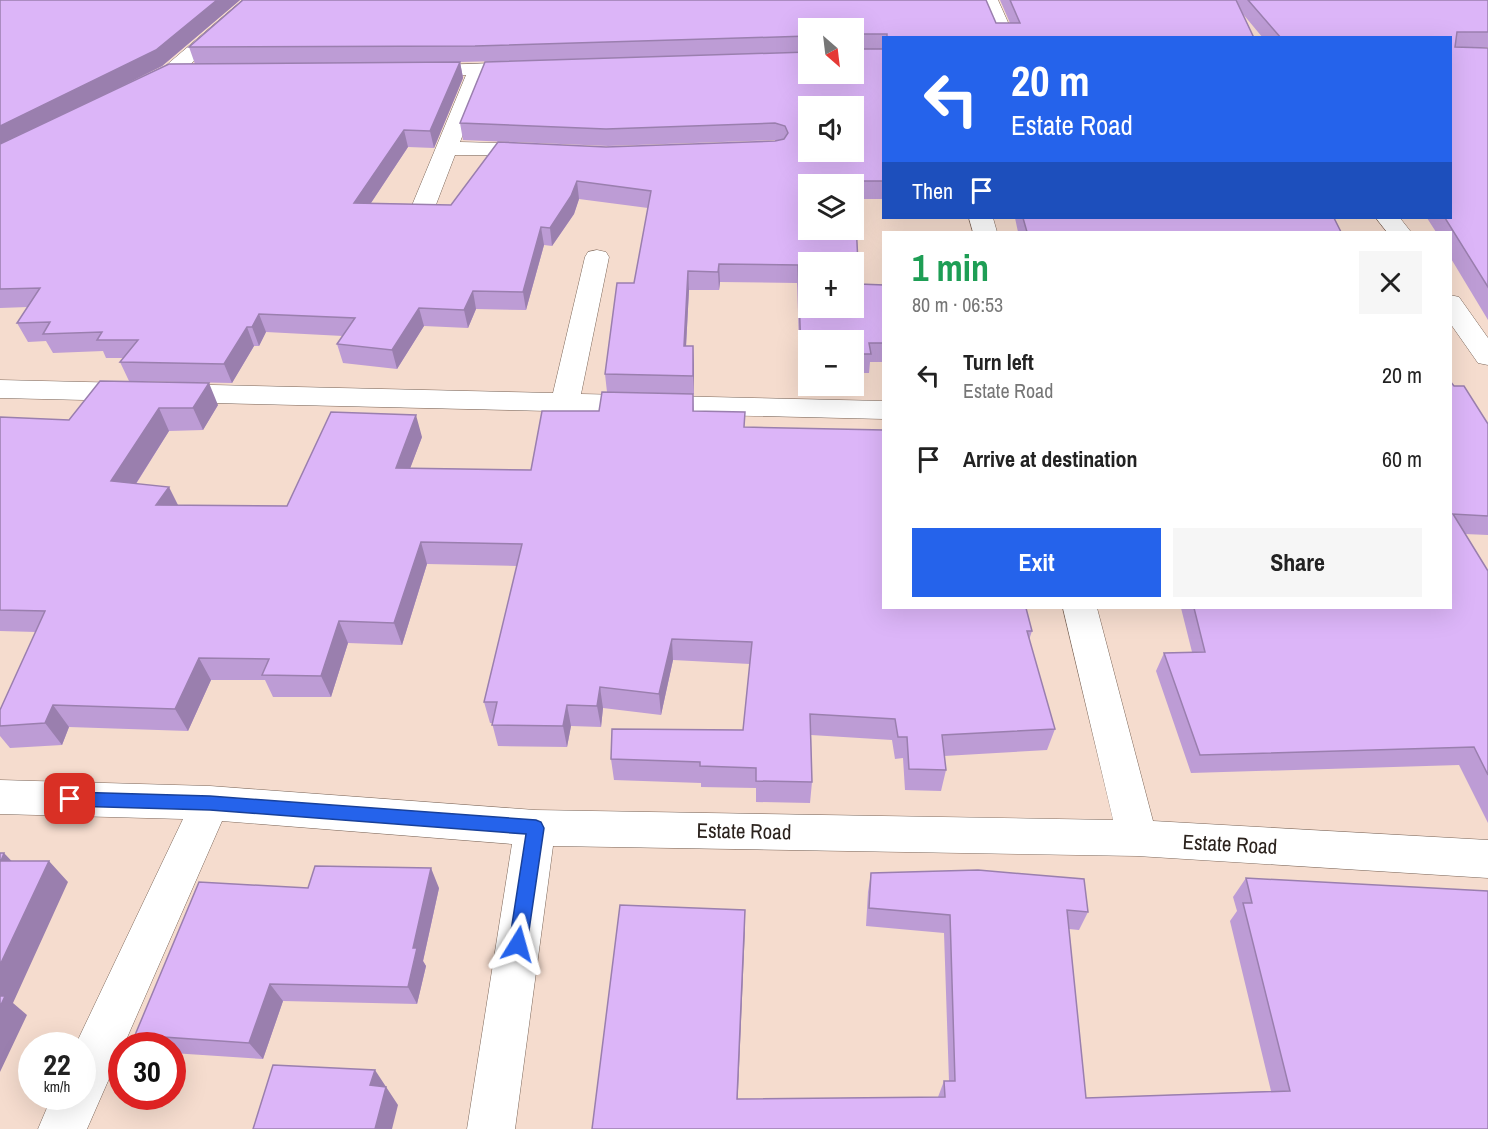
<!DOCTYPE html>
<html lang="en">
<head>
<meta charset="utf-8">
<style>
	body { margin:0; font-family:"Archivo Narrow",sans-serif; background:#f6f6f6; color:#222; height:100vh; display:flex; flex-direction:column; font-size:22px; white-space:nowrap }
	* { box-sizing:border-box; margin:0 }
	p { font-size:20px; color:#767676 }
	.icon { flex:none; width:33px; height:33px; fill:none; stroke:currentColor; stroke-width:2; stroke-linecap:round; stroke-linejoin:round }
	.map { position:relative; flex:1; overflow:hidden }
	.panel { position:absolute; left:882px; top:231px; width:570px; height:378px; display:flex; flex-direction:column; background:#fff; border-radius:0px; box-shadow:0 6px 24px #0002 }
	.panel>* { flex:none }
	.hud { position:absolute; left:882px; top:36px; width:570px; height:183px; border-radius:0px; box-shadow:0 6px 24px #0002; background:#2563eb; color:#fff; overflow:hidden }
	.needle { width:39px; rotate:152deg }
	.tools { position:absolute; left:798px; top:18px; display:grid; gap:12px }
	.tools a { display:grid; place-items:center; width:66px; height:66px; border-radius:0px; background:#fff; box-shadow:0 6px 24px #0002; font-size:30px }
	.speed { position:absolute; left:18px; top:1032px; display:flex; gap:12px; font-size:30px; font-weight:700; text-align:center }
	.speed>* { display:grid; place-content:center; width:78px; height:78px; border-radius:50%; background:#fff; box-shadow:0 6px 24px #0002; line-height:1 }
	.speed small { font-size:15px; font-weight:400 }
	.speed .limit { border:9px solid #d22; background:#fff; color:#111 }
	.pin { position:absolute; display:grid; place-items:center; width:51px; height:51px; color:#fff; margin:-26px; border-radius:12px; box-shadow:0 3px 9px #0006 }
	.me { position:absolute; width:66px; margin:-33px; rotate:8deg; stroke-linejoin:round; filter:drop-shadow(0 0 4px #0008) }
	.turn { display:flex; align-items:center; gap:21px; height:126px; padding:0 30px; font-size:27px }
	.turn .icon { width:78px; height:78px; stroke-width:2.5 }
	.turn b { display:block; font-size:42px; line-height:51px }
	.then { display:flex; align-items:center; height:57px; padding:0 30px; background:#0003; gap:12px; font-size:22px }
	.round { display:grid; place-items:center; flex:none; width:63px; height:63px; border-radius:0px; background:#f6f6f6 }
	.head { display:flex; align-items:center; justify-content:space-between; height:102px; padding:0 30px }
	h1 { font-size:36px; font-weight:800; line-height:45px; color:#1e9e55 }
	.cta { display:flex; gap:12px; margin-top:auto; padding:12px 30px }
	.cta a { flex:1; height:69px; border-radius:0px; background:#2563eb; color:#fff; font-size:24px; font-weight:800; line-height:69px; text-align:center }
	.cta a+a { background:#f6f6f6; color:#222 }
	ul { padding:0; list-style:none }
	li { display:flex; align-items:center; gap:18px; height:84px; padding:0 30px }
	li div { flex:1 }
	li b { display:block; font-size:22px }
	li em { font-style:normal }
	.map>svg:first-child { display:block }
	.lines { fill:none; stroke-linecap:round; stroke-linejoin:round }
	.minor-casing { stroke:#7c675a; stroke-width:1 }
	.minor { fill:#fff; fill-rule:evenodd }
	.wall { fill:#bd9cd5; fill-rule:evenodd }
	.shaded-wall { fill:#9a7fae }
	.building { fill:#dcb5f8; stroke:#9a7fae; stroke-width:1.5; fill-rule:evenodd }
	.route { fill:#2563eb; stroke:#184099; stroke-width:1.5 }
	.labels { text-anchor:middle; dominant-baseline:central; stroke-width:6; stroke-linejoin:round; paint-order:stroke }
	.near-street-label { font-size:21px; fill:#2b221d; stroke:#fff }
</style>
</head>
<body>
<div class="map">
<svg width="1488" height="1129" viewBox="0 0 1488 1129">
	<rect width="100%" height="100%" fill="#f5dcce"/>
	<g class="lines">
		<defs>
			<path id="minor" d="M243 0H263L177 76 149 90H135L132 86 135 82 163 68Z
				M980 0H998L1015 38H996Z
				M528 62 535 64 538 68 535 72 486 75 460 142 536 144 544 146 547 151 544 156 455 155 432 215 428 220H412L408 215 466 75 417 76 410 74 407 70 410 66Z
				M969 218H993L997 232H973Z
				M1376 218H1400L1411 232H1387Z
				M597 250 606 252 609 257 581 394 884 401V419L0 398V380L553 393 585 257 588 252Z
				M1450 295 1459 297 1488 338V365L1478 363 1450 323Z
				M1063 608H1097L1153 821 1488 840V878L1137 856 553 846 515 1129H467L512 844 222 821 87 1129H38L52 1096H82V1046H75L183 819 0 814V780L210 786 535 810 1113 820Z"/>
		</defs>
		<use href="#minor" class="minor-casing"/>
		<use href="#minor" class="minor"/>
	</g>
	<path class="wall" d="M0 0H240L162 66 123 85 169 64H195L189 47 243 0H986L996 23H1010L1000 0H1488V47H1455L1488 48V320L1450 257V232H1436L1427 218H1450V38H1263L1243 14 1254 38H884V199H855L859 284 884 285V362H870L869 373H854V340H808V373H800L797 283 720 282 719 290H689L686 346H693L694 394 607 392 605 374 617 283H634L648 208 579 199 574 214 552 246 544 245 526 310 476 309 468 328 424 326 397 369 343 363 337 344 343 336 266 332 259 346H254L232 383 129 381 120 362 123 358H106L103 351 53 353 46 341 28 342 17 323 28 307 0 308ZM808 28H854V74H808ZM589 59 485 62 460 123 463 140 608 146 775 140 777 141 606 147 498 142 451 205 371 203 408 147 434 148 463 78 460 62ZM808 106H854V152H808ZM808 184H854V230H808ZM808 262H854V308H808Z
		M1015 218H1334L1341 232H1018Z
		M100 381 218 405 203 430 169 431 136 484 178 505 287 506 422 437 410 468 531 470 599 411 693 394 694 411 744 427 1032 631 1029 640 1055 729 1047 750 944 756 946 770 941 791 905 790 903 758 895 759 892 740 811 735 812 782 810 803 756 802V788L701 787V783L614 780 611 759 743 730 750 664 673 660 661 715 603 708 601 727 571 726 567 747 498 746 492 723H490L484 702 517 566 427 564 402 645 348 643 331 697H273L265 680H211L188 731 69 727 62 745 10 748 0 736V710L36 632 0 631V417L69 420Z
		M1454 386 1488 424V535L1465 534 1488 571V823L1459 765 1191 773 1156 671 1164 653 1192 652 1181 608H1450Z
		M871 873 1088 912 1079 930 1069 929 1086 1098 1271 1091 1230 921 1237 911 1233 897 1246 878 1488 1129H592L745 910 737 1099 938 1097 944 1081H949L944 933 866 926 868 892Z
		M308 888H439L423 961 426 966 417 1004 283 1001 263 1059 172 1053V1046H146L135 1035Z"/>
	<path class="shaded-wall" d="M217 0H240L162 66 0 147V126Z
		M460 62 463 78 434 148 430 131Z
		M404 130 408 147 359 221 354 203Z
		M577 181 579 199 574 214 552 246 550 228Z
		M541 227 544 245 526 310 523 292Z
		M719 264 720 282 719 290 718 272Z
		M688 271 689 290 685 365 684 346Z
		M473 291 476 309 468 328 464 310Z
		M419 308 424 326 397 369 392 350Z
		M259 314 266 332 259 346 252 327Z
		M247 327 254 346 232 383 224 364Z
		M693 346 694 365V394L693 376Z
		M209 383 218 405 203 430 193 408Z
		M159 408 169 431 123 504 111 481Z
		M416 415 422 437 402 490 396 468Z
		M169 487 180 509 156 505Z
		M421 542 427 564 402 645 394 623Z
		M339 621 348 643 331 697 321 676Z
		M672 639 673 660 661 715 659 694Z
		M199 658 211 680 188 731 175 709Z
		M600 687 603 708 601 727 597 706Z
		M53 705 69 727 62 745 45 723Z
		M567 705 571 726 567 747 563 726Z
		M4 853 24 874 1 861Z
		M49 861 68 882 13 1003 27 1015 0 1072V965Z
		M431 868 439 888 423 961 426 966 417 1004 408 987 413 948Z
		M745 910V928L737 1114V1099Z
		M270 984 283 1001 263 1059 249 1043Z
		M375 1070 398 1105 392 1129H375L370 1085Z"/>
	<path class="building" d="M0 0H217L156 50 0 126Z
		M243 0H986L996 23H1020L1010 0H1236L1254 38H887V34H854V28H808V36L475 46 189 47Z
		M1248 0H1488V32H1457L1455 47 1488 48V287L1445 218H1450V38H1281Z
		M854 34V49H884V181H854L859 284 884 285V343H869L871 354H854V340H808V354H801L798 265 719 264 718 272 688 271 684 346H693V376L605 374 617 283H634L651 191 577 181 571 196 550 228 541 227 523 292 473 291 464 310 419 308 392 350 337 344 355 318 259 314 252 327H247L224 364 120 362 138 340H97L102 332 43 334 50 322 17 323 40 288 0 289V144L169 64 460 62 430 131 404 130 354 203 451 205 498 142 606 147 775 141 784 139 788 133 785 126 775 123 606 129 460 123 485 62 808 52V74H854ZM808 106H854V152H808ZM808 184H854V230H808ZM808 262H854V308H808Z
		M1023 218H1334L1341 232H1027Z
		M100 381 209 383 193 408H159L111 481 169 487 156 505 287 506 331 412 416 415 396 468 531 470 542 411H599L602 392 693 394V411L745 412 744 427 884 430V608H1026L1032 631H1027L1055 729 942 735 946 770 909 769 907 737H898L895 719 810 714 812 782 756 781V768L700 766V762L611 759 612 729 743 730 752 642 672 639 659 694 600 687 597 706 567 705 563 726 492 725 497 702H484L522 544 421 542 394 623 339 621 321 676 262 675 269 659 199 658 175 709 53 705 45 723 0 726V710L45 611 0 610V417L69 420Z
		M1450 381 1454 386H1464L1488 424V516L1453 514 1488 571V775L1474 747 1200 755 1164 653 1205 652 1194 608H1450Z
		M0 853H4L1 861H49L0 965Z
		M315 866 431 868 413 948H417L408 987 270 984 249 1043 135 1035 199 882 308 888Z
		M978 870 1084 879 1088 912 1067 910 1086 1098 1290 1091 1243 903H1252L1246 878 1488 891V1129H592L620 905 745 910 737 1099 945 1097 944 1081H955L950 915 869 908 871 873Z
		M0 996H5L0 1007Z
		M273 1065 375 1070 370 1085 386 1087 375 1129H253Z"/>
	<path class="route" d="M70 792 210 796 536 820 541 822 544 828 527 944 525 950 518 952 512 950 509 944 526 834 210 810 70 806 64 804 62 799 64 794Z"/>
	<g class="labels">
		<g class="near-street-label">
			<text transform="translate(744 831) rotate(1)">Estate Road</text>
			<text transform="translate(1230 844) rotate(3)">Estate Road</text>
		</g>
	</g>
</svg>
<div class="tools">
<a><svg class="needle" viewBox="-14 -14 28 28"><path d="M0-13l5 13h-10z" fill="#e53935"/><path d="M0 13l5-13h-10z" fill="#767676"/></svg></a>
<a><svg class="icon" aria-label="sound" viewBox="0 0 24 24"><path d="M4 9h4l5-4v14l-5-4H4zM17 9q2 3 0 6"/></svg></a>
<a><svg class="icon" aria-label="layers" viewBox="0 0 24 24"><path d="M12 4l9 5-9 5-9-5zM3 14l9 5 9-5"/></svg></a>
<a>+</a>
<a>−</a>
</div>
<div class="speed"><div>22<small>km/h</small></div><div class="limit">30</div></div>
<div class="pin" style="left:70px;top:799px;background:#d93025"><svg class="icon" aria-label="arrive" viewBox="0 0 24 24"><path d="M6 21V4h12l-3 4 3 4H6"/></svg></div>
<svg class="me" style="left:518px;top:944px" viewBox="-20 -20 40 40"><path d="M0-17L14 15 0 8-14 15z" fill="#2563eb" stroke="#fff" stroke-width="4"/></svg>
<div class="hud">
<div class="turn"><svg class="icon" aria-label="left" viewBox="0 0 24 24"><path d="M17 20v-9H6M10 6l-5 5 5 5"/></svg><div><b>20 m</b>Estate Road</div></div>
<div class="then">Then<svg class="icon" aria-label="arrive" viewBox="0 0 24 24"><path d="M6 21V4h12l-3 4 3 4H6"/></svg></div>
</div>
<section class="panel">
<div class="head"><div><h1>1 min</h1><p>80 m · 06:53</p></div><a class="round"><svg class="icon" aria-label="close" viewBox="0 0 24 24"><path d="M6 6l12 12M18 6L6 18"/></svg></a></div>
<ul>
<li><svg class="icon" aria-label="left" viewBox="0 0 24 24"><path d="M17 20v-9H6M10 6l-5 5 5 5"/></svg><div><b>Turn left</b><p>Estate Road</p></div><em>20 m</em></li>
<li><svg class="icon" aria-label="arrive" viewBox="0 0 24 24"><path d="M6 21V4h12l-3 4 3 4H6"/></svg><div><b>Arrive at destination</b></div><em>60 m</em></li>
</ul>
<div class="cta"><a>Exit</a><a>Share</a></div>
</section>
</div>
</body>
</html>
